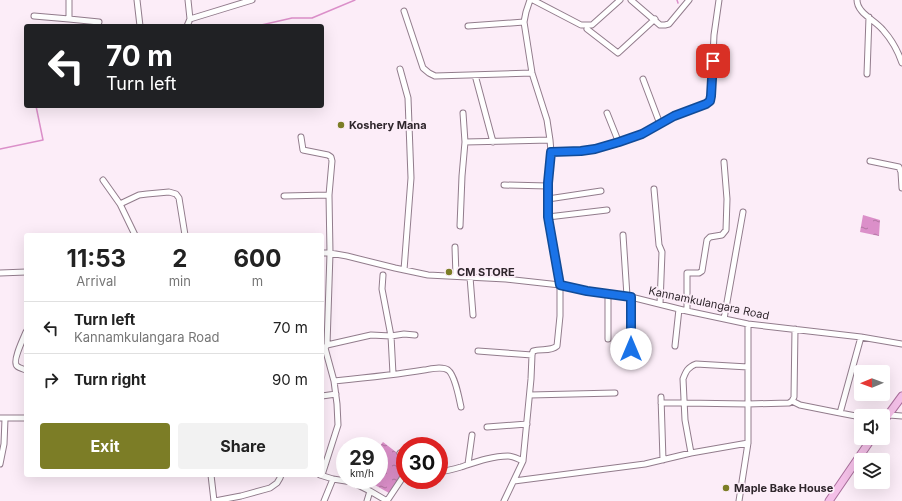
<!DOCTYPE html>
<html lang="en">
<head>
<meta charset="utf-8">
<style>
	body { margin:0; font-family:Inter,sans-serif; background:#f2f2f2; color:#222; height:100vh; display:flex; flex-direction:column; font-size:15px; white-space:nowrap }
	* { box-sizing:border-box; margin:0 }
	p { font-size:13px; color:#767676 }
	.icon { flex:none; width:22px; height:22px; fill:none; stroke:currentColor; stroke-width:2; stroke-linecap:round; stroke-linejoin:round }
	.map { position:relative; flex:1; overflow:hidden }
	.details { position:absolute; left:24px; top:233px; width:300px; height:244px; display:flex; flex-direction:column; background:#fff; border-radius:4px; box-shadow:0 4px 16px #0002 }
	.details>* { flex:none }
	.top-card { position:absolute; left:24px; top:24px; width:300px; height:84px; border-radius:4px; box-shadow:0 4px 16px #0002; background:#202124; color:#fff; overflow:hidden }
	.needle { width:26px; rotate:269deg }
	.controls { position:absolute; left:854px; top:365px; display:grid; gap:8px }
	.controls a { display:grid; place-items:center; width:36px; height:36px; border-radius:4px; background:#fff; box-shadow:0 4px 16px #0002; font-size:20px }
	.speed { position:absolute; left:336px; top:437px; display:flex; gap:8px; font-size:20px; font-weight:700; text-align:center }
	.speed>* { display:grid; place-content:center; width:52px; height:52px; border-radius:50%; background:#fff; box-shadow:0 4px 16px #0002; line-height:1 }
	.speed small { font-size:10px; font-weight:400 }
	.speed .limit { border:6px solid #d22; background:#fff; color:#111 }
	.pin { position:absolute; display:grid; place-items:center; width:34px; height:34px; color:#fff; margin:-17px; border-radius:8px; box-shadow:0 2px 6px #0006 }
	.me { position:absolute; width:44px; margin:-22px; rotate:0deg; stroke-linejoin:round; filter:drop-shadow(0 0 3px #0008) }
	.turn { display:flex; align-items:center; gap:14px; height:84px; padding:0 16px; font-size:18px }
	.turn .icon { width:52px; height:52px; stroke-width:2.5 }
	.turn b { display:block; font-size:28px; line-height:34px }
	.eta { display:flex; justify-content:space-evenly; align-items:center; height:68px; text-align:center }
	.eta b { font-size:24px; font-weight:700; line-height:28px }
	.button { display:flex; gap:8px; margin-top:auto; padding:8px 16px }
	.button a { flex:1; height:46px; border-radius:4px; background:#7c7d26; color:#fff; font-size:16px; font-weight:700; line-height:46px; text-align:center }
	.button a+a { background:#f2f2f2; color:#222 }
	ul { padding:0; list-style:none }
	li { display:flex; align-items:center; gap:12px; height:52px; padding:0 16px; border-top:1px solid #e0e0e0 }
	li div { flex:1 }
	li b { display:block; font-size:15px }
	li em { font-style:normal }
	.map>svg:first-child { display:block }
	.water { fill:url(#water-ripples) }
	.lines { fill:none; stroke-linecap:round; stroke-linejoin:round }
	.stream { stroke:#db8fc9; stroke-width:1.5 }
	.minor-casing { stroke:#927c8c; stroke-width:7 }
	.major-casing { stroke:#aa6f9c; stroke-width:9 }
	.minor { stroke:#fff; stroke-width:5 }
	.major { stroke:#f4c0e8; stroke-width:7 }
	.route-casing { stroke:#114b97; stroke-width:10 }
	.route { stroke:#1a73e8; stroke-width:7 }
	.poi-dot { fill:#7c7d26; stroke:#fcedf8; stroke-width:1.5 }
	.labels { text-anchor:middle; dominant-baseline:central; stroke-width:3.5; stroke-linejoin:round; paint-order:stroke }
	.poi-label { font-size:11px; font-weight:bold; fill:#2f262c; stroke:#fcedf8; text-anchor:start }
	.street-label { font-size:11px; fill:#2f262c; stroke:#fcedf8 }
</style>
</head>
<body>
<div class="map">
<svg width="902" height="501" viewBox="0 0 902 501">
	<defs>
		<pattern id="water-ripples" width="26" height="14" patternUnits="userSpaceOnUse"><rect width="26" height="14" fill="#db8fc9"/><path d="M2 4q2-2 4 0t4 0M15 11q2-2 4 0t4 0" fill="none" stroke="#b275a3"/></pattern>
	</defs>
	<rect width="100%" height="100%" fill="#fcedf8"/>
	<path class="water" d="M863 215 880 220 879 236 860 232Z
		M383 442 405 459V469L389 493 366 480H379V447Z"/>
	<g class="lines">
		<path class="stream" d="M677 0 678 3
			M257 26 292 18H312L355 0
			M0 149 43 140 36 106"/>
		<defs>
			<path id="minor" d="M69 0V19L99 22
				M137 0 140 26
				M533 0 581 25H592L620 0
				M631 0 660 25H665L669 24 689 0
				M857 0C857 13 875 20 883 30 891 39 898 51 902 63
				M404 11 423 68 429 73 435 76 532 73
				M34 16 69 19
				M190 19 252 0
				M187 26 190 19 188 0
				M468 26 524 22
				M587 29 618 53 655 19
				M400 69 408 98 411 178 404 270
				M867 74 869 17
				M475 75 493 142
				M643 79 660 124
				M463 113 465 142 550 140
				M607 113 619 143
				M301 137 303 150 328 155 331 157 332 161 329 195 330 253 327 345 325 348H322
				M551 152 581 151 595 149 619 143 642 134 674 116 706 104 710 101 711 96 714 35 719 0
				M870 161 899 167 901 172 902 188
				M103 180 120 204 135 235
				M504 185 548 186
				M654 189 659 245 662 252 660 304
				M284 196 329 195
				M548 199 601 191
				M120 204 139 195 147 194 169 192 176 194 179 198 185 235
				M548 217 607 210
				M460 226 462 176 465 142
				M623 235 627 296
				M455 247 456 276
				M322 253H330L347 256 395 268 428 275 506 279 560 285 587 291 627 296 687 311 748 324 861 337 902 344
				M0 273 26 272
				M383 275 382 289 391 336 404 334 415 335
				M470 277 473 315
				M608 294V339
				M687 311V273H699L702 271 707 240 710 237 722 235 726 230 727 199 724 162
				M724 319 743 212
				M26 332C23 339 12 362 17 366 19 368 23 369 26 370
				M861 337 840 413 861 417
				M327 345 371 335 391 336 393 374
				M675 346 679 309
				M325 348 334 381C364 378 394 375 424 370 431 369 442 366 448 370 455 375 459 398 461 407
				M631 349V297
				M478 351 532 355
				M530 395 615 393
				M322 396 336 394
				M661 397 663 460
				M792 401 800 405 840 413
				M661 403H684L748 404 789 403 792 401 794 397 795 329
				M889 415 902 416
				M0 418H26
				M487 427 527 424
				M400 453 405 457
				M691 453 685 420 683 379C686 371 688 367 696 364L748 367
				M0 464 4 444 5 419
				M468 464 472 435
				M439 472C446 471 454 469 461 467 476 462 492 456 508 456 513 456 518 459 523 461
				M211 475 214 501
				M320 475 333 479 352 482 370 491 367 501
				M322 475 338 425 337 404 334 381
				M514 481 645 464 691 453 748 443
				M370 491 387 501
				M215 501 241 496 270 488 277 483 280 478 281 475
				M324 501 333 479
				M387 501 405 474
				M504 501 523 461 531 379 532 355 533 351C541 348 550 352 557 346L560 316V285L548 217V183L551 152 550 140 547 120 532 73 524 22 526 12 530 0
				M739 501 748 443V324"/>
			<path id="major" d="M883 422 902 396
				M829 501 872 438"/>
		</defs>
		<use href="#minor" class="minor-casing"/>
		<use href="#major" class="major-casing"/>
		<use href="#minor" class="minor"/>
		<use href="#major" class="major"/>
	</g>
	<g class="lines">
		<defs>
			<path id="route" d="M631 349V297L587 291 560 285 548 217V183L551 152 581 151 595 149 619 142 642 134 674 116 706 104 710 101 711 96 713 61"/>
		</defs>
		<use href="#route" class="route-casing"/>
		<use href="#route" class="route"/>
	</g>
	<g class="poi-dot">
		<circle cx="341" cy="125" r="4"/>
		<circle cx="449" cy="272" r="4"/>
		<circle cx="726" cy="488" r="4"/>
	</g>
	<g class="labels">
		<g class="poi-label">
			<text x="349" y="125">Koshery Mana</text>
			<text x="457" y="272">CM STORE</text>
			<text x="734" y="488">Maple Bake House</text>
		</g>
		<g class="street-label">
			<text transform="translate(709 303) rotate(12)">Kannamkulangara Road</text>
		</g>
	</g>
</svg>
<div class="controls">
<a><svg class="needle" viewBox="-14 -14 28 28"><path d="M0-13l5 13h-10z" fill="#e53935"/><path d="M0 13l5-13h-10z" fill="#767676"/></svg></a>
<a><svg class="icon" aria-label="sound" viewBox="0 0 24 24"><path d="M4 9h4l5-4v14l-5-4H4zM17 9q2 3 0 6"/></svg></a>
<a><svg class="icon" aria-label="layers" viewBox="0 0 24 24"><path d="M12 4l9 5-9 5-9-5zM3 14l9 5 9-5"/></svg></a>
</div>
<div class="speed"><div>29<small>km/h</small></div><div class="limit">30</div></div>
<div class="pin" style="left:713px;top:61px;background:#d93025"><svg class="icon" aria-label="arrive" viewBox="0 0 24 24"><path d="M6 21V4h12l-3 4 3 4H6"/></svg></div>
<svg class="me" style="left:631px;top:349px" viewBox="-20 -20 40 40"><circle r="19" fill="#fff"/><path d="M0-13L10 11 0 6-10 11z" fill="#1a73e8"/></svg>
<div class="top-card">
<div class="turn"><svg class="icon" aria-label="left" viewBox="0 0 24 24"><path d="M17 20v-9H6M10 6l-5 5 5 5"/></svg><div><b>70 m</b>Turn left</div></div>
</div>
<section class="details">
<div class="eta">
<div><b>11:53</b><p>Arrival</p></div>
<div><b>2</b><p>min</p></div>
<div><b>600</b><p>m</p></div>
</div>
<ul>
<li><svg class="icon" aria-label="left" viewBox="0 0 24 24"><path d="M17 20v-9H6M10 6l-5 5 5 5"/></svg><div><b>Turn left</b><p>Kannamkulangara Road</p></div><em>70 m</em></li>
<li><svg class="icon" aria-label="right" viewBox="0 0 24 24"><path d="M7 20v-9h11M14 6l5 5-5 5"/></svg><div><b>Turn right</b></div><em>90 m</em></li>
</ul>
<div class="button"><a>Exit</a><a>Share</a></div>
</section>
</div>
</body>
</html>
